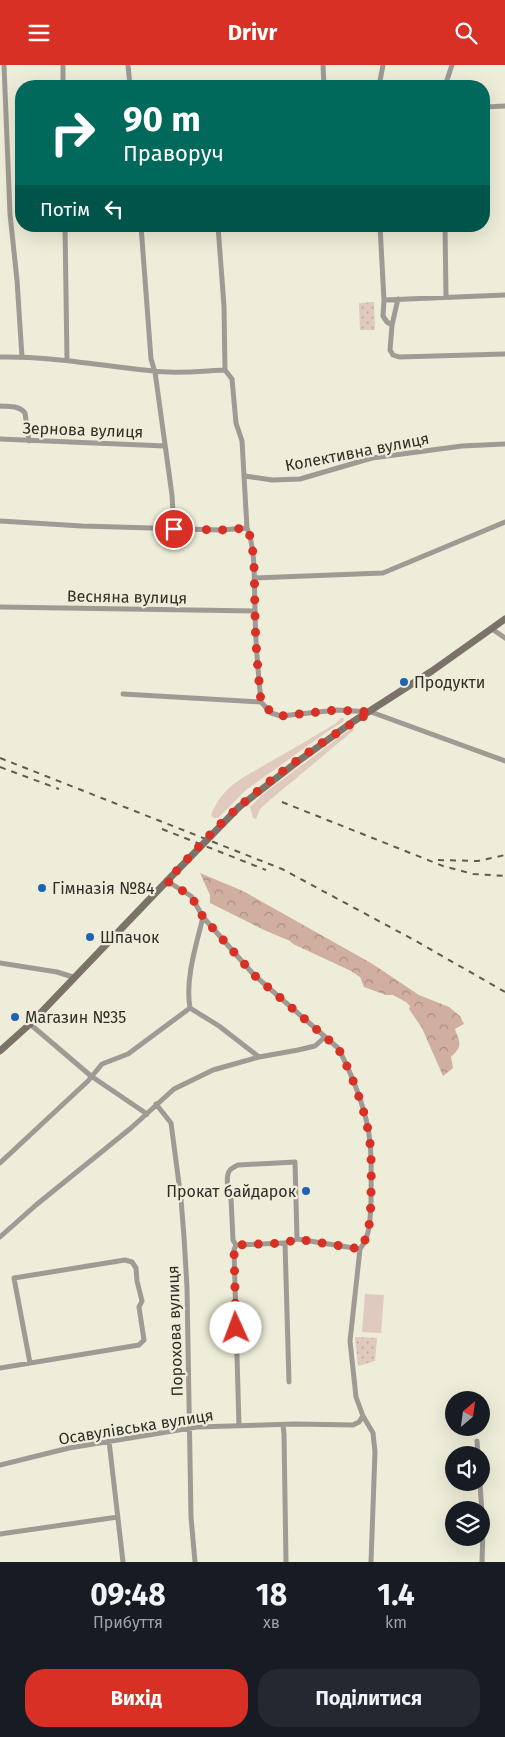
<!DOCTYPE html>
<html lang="uk">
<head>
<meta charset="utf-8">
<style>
	body { margin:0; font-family:"Fira Sans",sans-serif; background:#242831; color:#f1f3f6; height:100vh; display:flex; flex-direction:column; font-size:19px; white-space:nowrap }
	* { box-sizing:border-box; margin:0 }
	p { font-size:16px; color:#9ea1a6 }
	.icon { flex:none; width:28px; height:28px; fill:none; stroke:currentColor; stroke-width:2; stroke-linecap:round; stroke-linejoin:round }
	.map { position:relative; height:1497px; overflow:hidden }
	.panel { display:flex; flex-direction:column; background:#171b24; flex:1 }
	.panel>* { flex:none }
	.banner { position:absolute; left:15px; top:15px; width:475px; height:152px; border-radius:20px; box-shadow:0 5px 20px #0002; background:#00695c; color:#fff; overflow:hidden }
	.needle { width:32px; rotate:29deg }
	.fabs { position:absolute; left:445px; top:1326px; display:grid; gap:10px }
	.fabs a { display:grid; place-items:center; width:45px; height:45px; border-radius:50%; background:#171b24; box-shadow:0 5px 20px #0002; font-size:25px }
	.pin { position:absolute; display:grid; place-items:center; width:42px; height:42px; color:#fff; margin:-21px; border:2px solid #fff; border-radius:50%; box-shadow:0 1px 5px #0007 }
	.me { position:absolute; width:55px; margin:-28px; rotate:358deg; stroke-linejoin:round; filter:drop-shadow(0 0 4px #0008) }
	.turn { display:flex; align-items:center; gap:18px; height:105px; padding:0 25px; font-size:22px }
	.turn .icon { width:65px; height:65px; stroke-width:2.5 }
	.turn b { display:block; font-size:35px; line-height:42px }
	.then { display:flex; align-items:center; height:48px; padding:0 25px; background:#0003; gap:10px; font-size:19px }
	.eta { display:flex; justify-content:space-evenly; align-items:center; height:85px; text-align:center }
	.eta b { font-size:30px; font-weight:700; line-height:35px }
	.cta { display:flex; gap:10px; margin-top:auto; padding:10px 25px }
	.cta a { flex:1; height:58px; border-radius:20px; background:#d93025; color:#fff; font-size:20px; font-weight:700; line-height:58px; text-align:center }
	.cta a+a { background:#242831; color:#f1f3f6 }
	header { display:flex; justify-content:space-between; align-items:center; height:65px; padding:0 25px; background:#d93025; color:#fff; font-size:22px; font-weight:700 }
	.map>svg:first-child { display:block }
	.grass { fill:#e0c9be }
	.forest { fill:url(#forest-crowns) }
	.park { fill:url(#park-dots) }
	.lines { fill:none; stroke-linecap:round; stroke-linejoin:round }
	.street { stroke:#9f9a93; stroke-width:5 }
	.secondary { stroke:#7b7369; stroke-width:7 }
	.rail { stroke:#5c5c51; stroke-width:2; stroke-dasharray:6 6; stroke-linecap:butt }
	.secondary-bridge { stroke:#7b7369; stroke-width:7 }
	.route { stroke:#d93025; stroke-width:9; stroke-dasharray:0 16.2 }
	.poi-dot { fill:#1d63b3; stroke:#eeedd9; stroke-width:2 }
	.labels { text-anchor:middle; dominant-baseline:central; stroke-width:4.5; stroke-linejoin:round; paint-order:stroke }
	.street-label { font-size:16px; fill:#2f2f27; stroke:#eeedd9 }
	.poi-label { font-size:16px; fill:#2f2f27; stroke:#eeedd9; text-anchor:start }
</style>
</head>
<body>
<header><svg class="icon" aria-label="menu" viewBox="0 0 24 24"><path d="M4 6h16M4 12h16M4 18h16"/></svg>Drivr<svg class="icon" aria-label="search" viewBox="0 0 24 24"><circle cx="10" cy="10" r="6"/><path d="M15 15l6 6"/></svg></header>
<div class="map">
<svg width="505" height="1497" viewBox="0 0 505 1497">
	<defs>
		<pattern id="forest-crowns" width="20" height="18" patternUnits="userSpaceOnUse" patternTransform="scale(1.25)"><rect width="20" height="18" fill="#d1afa0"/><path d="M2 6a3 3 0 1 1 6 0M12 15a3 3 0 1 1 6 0" fill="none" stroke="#aa8f82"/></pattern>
		<pattern id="park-dots" width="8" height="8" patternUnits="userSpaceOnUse" patternTransform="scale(1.25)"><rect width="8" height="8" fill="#e0c9be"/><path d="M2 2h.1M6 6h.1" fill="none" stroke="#c0ada3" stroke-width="1.8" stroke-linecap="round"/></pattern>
	</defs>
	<rect width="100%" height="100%" fill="#eeedd9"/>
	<path class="grass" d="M341 653H344L343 657 331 664 246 725 218 753H214L211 750C223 720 243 713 268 698 290 686 312 672 335 659Z
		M353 662 354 665 270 735 260 744 256 754 253 753 250 742 263 729Z
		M365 1229 384 1230 381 1268 362 1267Z"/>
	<path class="forest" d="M200 808 243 826 371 898 419 930 449 942 460 951 464 959 455 964C460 978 463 981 451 992L453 1003 443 1011 422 963 409 944 410 941 406 937 393 930H386L364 922 360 912 351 906 293 879 290 876 264 865 210 838V830Z"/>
	<path class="park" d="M374 237 375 265H360L359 238Z
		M355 1272 377 1273 375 1296 358 1301Z"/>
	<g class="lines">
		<path class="street" d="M4 0 10 149 17 215 22 292
			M63 0V21
			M128 0 130 21
			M323 0 324 21
			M379 21 383 0
			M445 21 452 0
			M484 42 505 41
			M65 161 67 295
			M141 161 151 294 155 307 172 430 174 464
			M218 161 224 241 225 305
			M380 161 384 235 383 251 387 257 392 260 390 285 393 290 399 292 505 289
			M445 161 446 231
			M384 235 505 230
			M392 260 398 234
			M0 292C51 291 102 301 153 306 176 309 202 306 225 305
			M225 305 232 314 236 358 242 376 247 463C256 483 254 521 255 544 255 575 258 606 261 637
			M0 341C9 342 19 340 25 348L29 376
			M0 374 165 381
			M245 411 272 415 300 414 372 393 462 381 505 379
			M0 456 82 461 221 465 247 463
			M254 513 383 508 505 457
			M0 542 255 546
			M492 564 505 573
			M123 629 261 637 271 648 281 651 337 645 371 647 505 696
			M167 816 191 831 203 852 254 910 338 983C352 1009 368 1049 370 1078 372 1097 371 1117 371 1136 370 1153 371 1170 360 1184L350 1276 356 1332 363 1351 373 1368 375 1387 371 1497
			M0 898 57 907 73 912
			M190 943 219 961 259 992
			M30 959 91 1011 147 1049
			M156 1039 171 1058 181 1134 184 1172 187 1222 191 1452 195 1497
			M0 1098 88 1016 102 999 128 989 190 943C185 914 196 881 203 852
			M0 1172 36 1140 131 1063 174 1024 213 1005 259 992 298 985 315 981 325 972
			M285 1178 289 1317
			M236 1180 285 1178 297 1174 360 1184
			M0 1303 139 1280 144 1275 139 1242 142 1236 137 1216 136 1203 132 1197 125 1195 14 1213 30 1298
			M283 1360 284 1369 286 1497
			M239 1361 234 1185 236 1180 233 1175 231 1133C228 1127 225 1111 230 1105 232 1103 236 1101 238 1100L295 1097 297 1174
			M109 1376 123 1497
			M477 1376 478 1390
			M0 1400 69 1383 197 1362 295 1359 353 1360 359 1357 363 1351
			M480 1418 483 1464 482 1497
			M0 1469 118 1452"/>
		<path class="secondary" d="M239 742 297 697 351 658 432 606 505 554
			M0 986 30 959 167 816"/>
		<path class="rail" d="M0 693 282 804 416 876 505 927
			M0 702 59 724
			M282 737 443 801 473 809 505 811
			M162 764 266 805
			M438 795 478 796 505 790"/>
		<path class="secondary-bridge" d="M167 816 239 742"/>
	</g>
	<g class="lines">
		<path class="route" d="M174 464 221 465 247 463C256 482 254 521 255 544 255 575 258 606 261 637L272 648 281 651 337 645 371 647C326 673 279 707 240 741 215 762 190 792 167 816L191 831 203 852 254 910 338 983C352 1009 367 1049 370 1078 372 1097 371 1117 371 1136 370 1153 370 1170 360 1184L297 1174 285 1178 236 1180 234 1185 236 1263"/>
	</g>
	<g class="poi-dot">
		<circle cx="404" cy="617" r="5"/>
		<circle cx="42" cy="823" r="5"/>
		<circle cx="90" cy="872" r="5"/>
		<circle cx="15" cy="952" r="5"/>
		<circle cx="306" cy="1126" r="5"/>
	</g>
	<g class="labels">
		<g class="street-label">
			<text transform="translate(83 365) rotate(2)">Зернова вулиця</text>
			<text transform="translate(357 387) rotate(-11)">Колективна вулиця</text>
			<text transform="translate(127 532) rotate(1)">Весняна вулиця</text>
			<text transform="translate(175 1266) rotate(-92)">Порохова вулиця</text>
			<text transform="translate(136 1362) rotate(-9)">Осавулівська вулиця</text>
		</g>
		<g class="poi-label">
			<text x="414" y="617">Продукти</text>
			<text x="52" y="823">Гімназія №84</text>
			<text x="100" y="872">Шпачок</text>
			<text x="25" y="952">Магазин №35</text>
			<text x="296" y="1126" text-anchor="end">Прокат байдарок</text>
		</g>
	</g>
</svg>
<div class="fabs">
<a><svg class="needle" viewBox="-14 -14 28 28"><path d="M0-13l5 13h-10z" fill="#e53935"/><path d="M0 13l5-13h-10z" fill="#9ea1a6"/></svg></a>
<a><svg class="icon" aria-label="sound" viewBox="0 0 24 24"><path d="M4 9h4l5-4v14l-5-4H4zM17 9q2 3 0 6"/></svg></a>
<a><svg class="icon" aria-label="layers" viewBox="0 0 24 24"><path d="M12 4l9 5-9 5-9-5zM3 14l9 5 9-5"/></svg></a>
</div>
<div class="pin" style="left:174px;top:464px;background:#d93025"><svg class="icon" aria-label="arrive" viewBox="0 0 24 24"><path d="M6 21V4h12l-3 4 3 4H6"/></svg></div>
<svg class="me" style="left:236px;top:1263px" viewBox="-20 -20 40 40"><circle r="19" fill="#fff"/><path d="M0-13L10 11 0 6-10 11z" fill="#d93025"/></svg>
<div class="banner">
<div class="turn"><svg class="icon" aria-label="right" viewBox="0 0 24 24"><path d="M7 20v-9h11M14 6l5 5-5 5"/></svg><div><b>90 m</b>Праворуч</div></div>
<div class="then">Потім<svg class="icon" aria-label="left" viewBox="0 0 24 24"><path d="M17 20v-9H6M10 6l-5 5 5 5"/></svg></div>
</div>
</div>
<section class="panel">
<div class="eta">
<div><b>09:48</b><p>Прибуття</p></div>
<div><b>18</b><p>хв</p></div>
<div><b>1.4</b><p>km</p></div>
</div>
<div class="cta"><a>Вихід</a><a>Поділитися</a></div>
</section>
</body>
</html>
